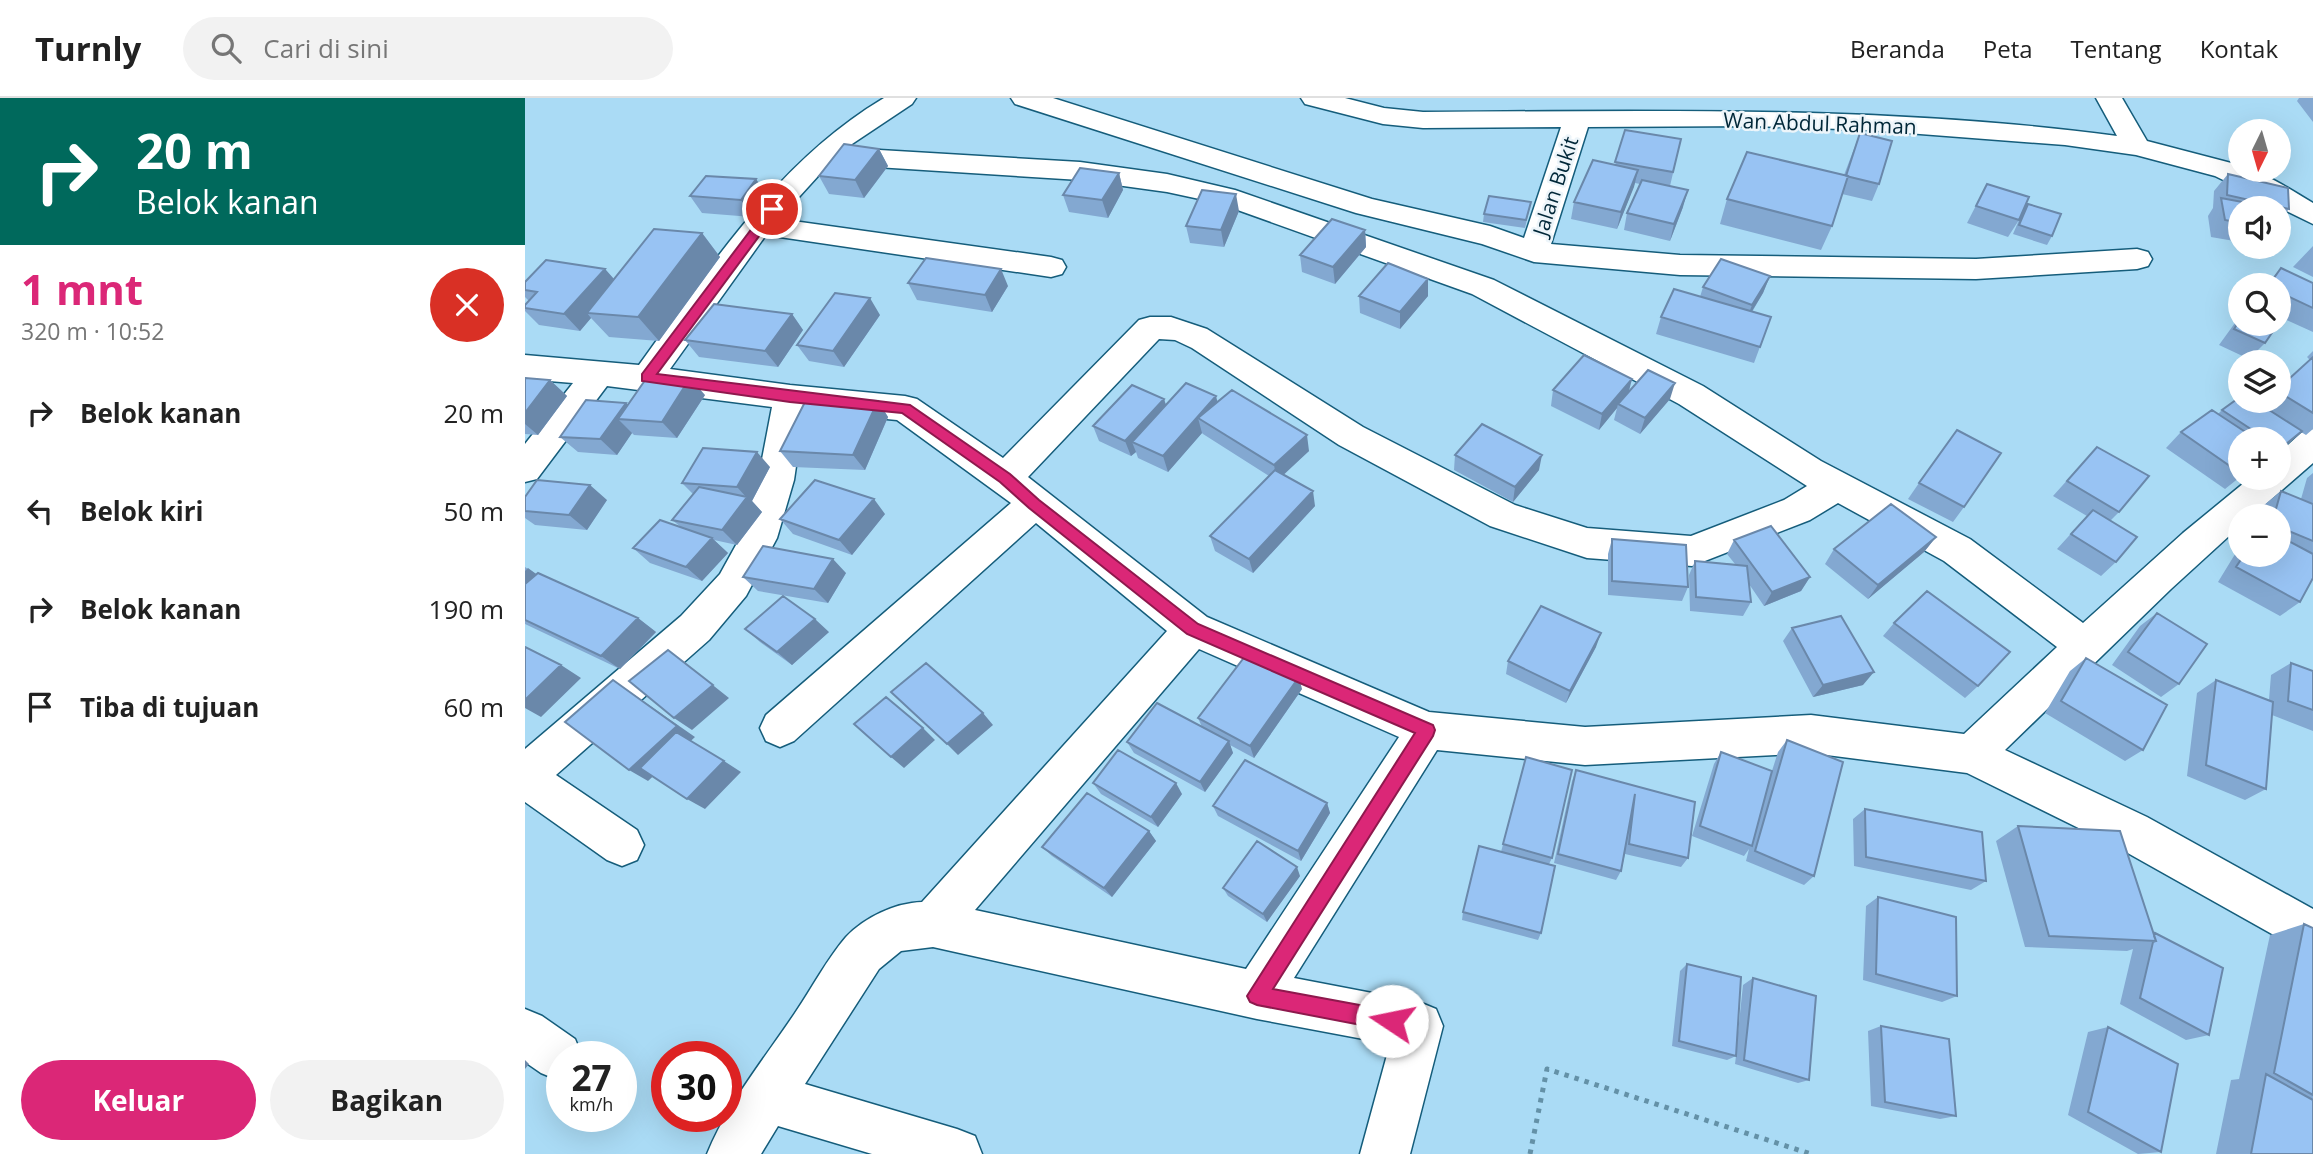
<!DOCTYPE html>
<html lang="id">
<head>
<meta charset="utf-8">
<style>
	body { margin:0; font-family:"Open Sans",sans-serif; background:#f2f2f2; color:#222; height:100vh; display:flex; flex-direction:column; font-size:26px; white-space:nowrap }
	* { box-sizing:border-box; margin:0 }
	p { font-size:23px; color:#767676 }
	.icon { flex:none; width:38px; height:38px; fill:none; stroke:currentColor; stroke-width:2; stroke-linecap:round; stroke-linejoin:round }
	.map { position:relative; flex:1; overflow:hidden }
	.drawer { display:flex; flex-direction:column; background:#fff; width:525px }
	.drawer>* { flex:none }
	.banner { background:#00695c; color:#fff; overflow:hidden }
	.needle { width:46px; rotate:185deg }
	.fabs { position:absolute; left:1703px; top:21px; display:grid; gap:14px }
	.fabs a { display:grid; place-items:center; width:63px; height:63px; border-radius:50%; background:#fff; box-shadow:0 7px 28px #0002; font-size:35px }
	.speed { position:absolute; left:21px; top:943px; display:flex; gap:14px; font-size:35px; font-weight:700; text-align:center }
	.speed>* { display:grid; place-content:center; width:91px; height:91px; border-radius:50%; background:#fff; box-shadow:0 7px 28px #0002; line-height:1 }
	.speed small { font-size:18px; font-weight:400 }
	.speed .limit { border:10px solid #d22; background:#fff; color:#111 }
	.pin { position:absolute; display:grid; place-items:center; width:60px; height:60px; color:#fff; margin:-30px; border:4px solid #fff; border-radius:50%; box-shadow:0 2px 7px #0007 }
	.me { position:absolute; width:77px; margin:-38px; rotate:281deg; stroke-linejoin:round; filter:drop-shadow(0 0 5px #0008) }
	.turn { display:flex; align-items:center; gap:24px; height:147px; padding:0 21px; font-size:32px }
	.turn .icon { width:91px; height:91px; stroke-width:2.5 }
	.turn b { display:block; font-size:49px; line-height:60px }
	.round { display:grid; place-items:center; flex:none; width:74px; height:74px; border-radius:37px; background:#f2f2f2 }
	.overview { display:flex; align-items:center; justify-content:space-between; height:119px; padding:0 21px }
	h1 { font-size:42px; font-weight:700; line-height:52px; color:#db2777 }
	.primary-button { display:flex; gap:14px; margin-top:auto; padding:14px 21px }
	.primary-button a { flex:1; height:80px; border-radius:42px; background:#db2777; color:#fff; font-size:28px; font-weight:700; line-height:80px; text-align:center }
	.primary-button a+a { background:#f2f2f2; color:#222 }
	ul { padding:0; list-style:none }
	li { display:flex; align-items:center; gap:21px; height:98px; padding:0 21px }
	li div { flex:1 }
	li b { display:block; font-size:26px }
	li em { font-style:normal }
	header { display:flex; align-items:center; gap:42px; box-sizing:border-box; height:98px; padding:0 35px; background:#fff; border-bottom:2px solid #e0e0e0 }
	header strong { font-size:33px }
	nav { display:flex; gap:38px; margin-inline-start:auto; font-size:24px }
	.search { width:490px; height:63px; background:#f2f2f2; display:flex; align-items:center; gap:18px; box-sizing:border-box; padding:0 24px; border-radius:38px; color:#767676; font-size:26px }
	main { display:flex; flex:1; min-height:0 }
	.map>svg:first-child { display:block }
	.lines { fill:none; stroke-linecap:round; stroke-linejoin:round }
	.minor-casing { stroke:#155d7b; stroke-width:3 }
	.path { stroke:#6491a7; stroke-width:5; stroke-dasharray:4.5 6; stroke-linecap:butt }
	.minor { fill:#fff; fill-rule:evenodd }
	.wall { fill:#83a8d1 }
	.shaded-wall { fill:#6a88aa }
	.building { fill:#98c3f3; stroke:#6a88aa; stroke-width:2 }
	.route { fill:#db2777; stroke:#8e194d; stroke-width:2 }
	.labels { text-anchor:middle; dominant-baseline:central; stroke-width:5; stroke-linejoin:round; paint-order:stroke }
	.far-street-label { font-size:21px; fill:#002738; stroke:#edf5fa }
</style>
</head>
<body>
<header>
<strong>Turnly</strong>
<div class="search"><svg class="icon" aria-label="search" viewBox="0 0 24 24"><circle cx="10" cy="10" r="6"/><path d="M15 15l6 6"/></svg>Cari di sini</div>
<nav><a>Beranda</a><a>Peta</a><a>Tentang</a><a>Kontak</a></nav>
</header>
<main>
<section class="drawer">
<div class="banner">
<div class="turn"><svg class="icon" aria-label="right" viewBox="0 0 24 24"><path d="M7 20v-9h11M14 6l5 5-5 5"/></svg><div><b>20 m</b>Belok kanan</div></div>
</div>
<div class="overview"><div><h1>1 mnt</h1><p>320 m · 10:52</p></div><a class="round" style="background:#d93025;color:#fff"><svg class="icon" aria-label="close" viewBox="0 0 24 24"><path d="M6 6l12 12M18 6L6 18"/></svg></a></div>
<ul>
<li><svg class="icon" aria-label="right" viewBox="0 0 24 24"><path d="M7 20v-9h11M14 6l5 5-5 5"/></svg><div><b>Belok kanan</b></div><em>20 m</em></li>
<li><svg class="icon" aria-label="left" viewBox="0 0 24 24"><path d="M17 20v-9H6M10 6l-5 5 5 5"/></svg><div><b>Belok kiri</b></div><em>50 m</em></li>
<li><svg class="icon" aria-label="right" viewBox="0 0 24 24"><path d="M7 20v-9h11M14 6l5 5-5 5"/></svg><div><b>Belok kanan</b></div><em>190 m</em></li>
<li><svg class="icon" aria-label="arrive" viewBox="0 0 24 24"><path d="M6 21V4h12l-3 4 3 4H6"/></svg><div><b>Tiba di tujuan</b></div><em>60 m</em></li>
</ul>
<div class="primary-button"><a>Keluar</a><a>Bagikan</a></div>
</section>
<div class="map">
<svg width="1788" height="1056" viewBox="0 0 1788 1056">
	<rect width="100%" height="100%" fill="#aadbf5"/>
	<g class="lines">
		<defs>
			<path id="minor" d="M359 0H391L387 6 321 50 555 64 642 76 710 92 969 182 1178 288 1296 363 1445 441 1558 525 1658 435 1725 380H1754V355L1776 335 1788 331V365L1727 418H1715V428L1646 491 1480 652 1622 719 1788 811V859L1592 749 1442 675 1286 655 1060 667 912 652 769 880 894 904 911 911 918 928 885 1056H835L865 946 732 921 408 849 376 853 354 871 280 986 432 1031 450 1038 457 1056H347L253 1028 236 1056H182C202 1006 240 960 270 915 287 890 302 861 321 839 340 819 370 805 397 804L642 533 511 425 269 643 255 649 241 643 235 630 241 617 486 405 372 322 279 313 269 382 252 440 221 498 184 542 31 677 112 732 119 747 112 762 97 768 82 762 0 704V651L156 518 195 476 216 438 233 382 247 309 82 288 12 381 0 384V346L48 285 0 281V257L114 267C185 169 253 63 359 0ZM304 66 555 82 642 94 693 105 947 196 1154 306 1282 388 1259 402 1166 438 1062 430 990 407 838 329 682 231 646 219H625L614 222 478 360 392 301 380 298 265 287 145 271 241 137 526 179 537 176 541 169 537 162 526 159 254 121ZM634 241 650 242 667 250 814 347 965 428 1062 460 1167 468 1285 422 1313 405 1419 463 1532 549 1439 636 1286 617 1060 629 904 614 682 519 503 379ZM674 551 874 639 721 871 450 812Z
				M486 0H528L847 101 965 128 999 140 1036 29 898 30 858 26 780 6 776 0H820L859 10 898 14C1130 13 1362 7 1592 38L1571 0H1597L1622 43 1710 66 1715 68V72C1739 72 1767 93 1788 105V126L1690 78 1611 57 1540 47 1343 32 1229 28 1063 29 1026 146 1155 157 1451 161 1612 151 1623 154 1627 161 1623 168 1612 171 1451 181 1155 177 1009 164 957 146 831 115 490 6Z
				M0 911 17 918 50 941 57 958 37 959V981L33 982 16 975 0 964Z"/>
		</defs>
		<use href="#minor" class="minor-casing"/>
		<path class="path" d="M1005 1056 1022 971 1286 1056"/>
		<use href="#minor" class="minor"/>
	</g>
	<path class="wall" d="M1774 0H1788V24L1772 3Z
		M1100 32 1156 41 1145 88 1158 109 1145 143 1099 132 1102 115 1115 86 1110 85 1092 131 1046 121 1049 104 1090 67Z
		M1335 35 1354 86 1347 103 1317 96 1307 128 1296 152 1195 126 1202 101 1319 77Z
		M354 51 363 68 339 100 304 96 294 78Z
		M594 75 598 92 583 120 544 114 538 97Z
		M1703 76 1764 111 1754 123V110H1715V144L1686 139 1683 118 1688 110 1689 93Z
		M231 81 242 98 227 119 177 115 165 98Z
		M1462 86 1494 122 1483 139 1442 125Z
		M1006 104 1000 130 958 124 959 116Z
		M1503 106 1527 138 1522 147 1488 136 1497 115Z
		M714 113 699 149 665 145 661 128Z
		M840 132 841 149 810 186 777 174 775 157Z
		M177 135 195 159 134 243 84 239 66 220 55 233 14 227 0 213V207L4 203 0 199V184L80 171 89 181Z
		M1788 148V179L1768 169Z
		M1756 170 1788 185V234L1757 220 1754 225V187H1741Z
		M1245 178 1238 195 1227 214 1246 219 1229 265 1131 236 1136 219 1175 199 1178 189Z
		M903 181V198L875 231 835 215 834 198Z
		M383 185 483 188 467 214 392 202Z
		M267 216 278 232 253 269 174 259 160 242Z
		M355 217 319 269 284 263 272 247Z
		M1715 218V226L1740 245 1724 261 1694 247Z
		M1788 253V331L1781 337 1776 334 1754 354V341H1715V379L1700 391 1641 350 1656 334 1693 316 1697 312 1736 307 1741 303H1754V290L1785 262 1782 259Z
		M0 280 25 282 42 298 13 337 0 336Z
		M1028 292 1104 293 1145 301 1115 336 1089 322 1092 310 1074 332 1026 308Z
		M180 297 152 340 109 337 107 335 92 357 53 354 35 339 101 305 103 307Z
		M639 301 641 307 693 304 784 353 758 376 790 408 728 475 690 453 685 438 744 378 678 336 677 335 643 374 613 360 611 354 606 358 574 343 568 328Z
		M353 303 363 319 340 372 268 369 255 353Z
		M1572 349 1594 414 1585 423 1591 464 1576 478 1532 451 1562 418 1528 398Z
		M930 357 1014 372 988 404 929 372Z
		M245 369 227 403 237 414 212 447 189 442 203 455 177 483 125 465 108 450 156 429 147 422 168 396 157 385Z
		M1788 375V480L1775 504 1755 518 1693 484 1715 448V457H1754V418H1735L1738 408 1756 393 1776 401 1782 380Z
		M1394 385 1439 409 1428 424 1383 401Z
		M0 399 82 402 62 432 10 427 0 420Z
		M360 416 327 457 268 436 255 421Z
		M1411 439 1399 454 1343 501 1300 466 1309 451Z
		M1087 441 1163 489 1157 503 1083 497V456Z
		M1209 442 1285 479 1276 493 1239 508 1224 486 1226 504 1218 518 1165 513 1164 477 1170 463 1210 466 1202 456Z
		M0 469 11 476 113 520 131 534 95 571 0 526Z
		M321 475 303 505 233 493 218 479Z
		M1632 515 1654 586 1636 599 1587 567 1615 528Z
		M1369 525 1453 588 1440 600 1358 538Z
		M1267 530 1338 587 1288 599 1258 543Z
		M220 531 304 534 267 567 235 544Z
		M1071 549 1041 605 981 576 983 563Z
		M1561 560 1618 652 1600 663 1520 615 1545 573Z
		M1766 565 1788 573V633L1747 617 1741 691 1720 702 1662 678 1672 595 1691 582 1744 602 1746 577Z
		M777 591 729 660 705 647 708 655 680 694 609 655 602 644 677 629 673 620Z
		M1262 642 1289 778 1279 787 1221 763 1224 751 1219 758 1167 738 1189 666 1196 654 1246 676 1253 654Z
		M1001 659 1027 760 1024 766 1016 835 1013 842 937 822 938 814 976 754Z
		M1051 672 1163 760 1156 769 1100 756 1096 773 1091 782 1029 765 1047 683Z
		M568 685 657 696 633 729 576 696Z
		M802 705 805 715 776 763 693 718 688 708Z
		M1340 711 1461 783 1446 792 1329 768 1328 721Z
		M1493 728 1629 835H1630L1684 937 1661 942 1595 906 1608 851 1602 853 1500 849 1471 743Z
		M624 733 631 743 587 799 527 758 517 749Z
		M775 778 742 824 703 798 698 790Z
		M1353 799 1432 898 1417 904 1338 882 1341 808Z
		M1779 826 1788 830V1056H1691L1706 982 1714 981 1745 837Z
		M1162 866 1211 954 1218 887 1228 880 1284 982 1273 985 1210 966 1211 958 1202 962 1147 948 1155 873Z
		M1356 928 1431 1018 1415 1021 1346 1008 1343 933Z
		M1583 929 1636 1054 1613 1056 1543 1017 1563 934Z"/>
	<path class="shaded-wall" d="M354 51 363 68 339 100 330 82Z
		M1113 72 1109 89 1092 131 1096 114Z
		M594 75 598 92 583 120 577 102Z
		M231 81 242 98 227 119 216 102Z
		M1163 92 1158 109 1145 143 1149 126Z
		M711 96 714 113 699 149 696 132Z
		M840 132 841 149 810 186 808 169Z
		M177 135 195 159 134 243 113 219Z
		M80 171 95 188 62 215 66 220 55 233 39 216Z
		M476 171 483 188 467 214 460 197Z
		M1245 178 1238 195 1221 223 1227 207Z
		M903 181V198L875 231V214Z
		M345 200 355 217 319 269 308 253Z
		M267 216 278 232 253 269 240 253Z
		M165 280 180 297 152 340 137 324Z
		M1107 281 1103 297 1093 306 1092 310 1074 332 1077 316Z
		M25 282 42 298 13 337 0 326V315Z
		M1150 285 1145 301 1115 336 1120 320Z
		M691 298 695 314 673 320 677 335 643 374 638 358Z
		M639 301 644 317 607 344 611 354 606 358 600 343Z
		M353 303 363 319 340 372 328 357Z
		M101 305 116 321H93L107 335 92 357 75 341Z
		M782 337 784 353 752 383 749 367Z
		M232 354 245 369 227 403 237 414 212 447 197 432 222 400 212 389Z
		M1017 357 1014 372 988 404 990 389Z
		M65 387 82 402 62 432 44 417Z
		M788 393 790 408 728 475 724 461Z
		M349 401 360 416 327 457 314 442Z
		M1411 439 1399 454 1343 501 1353 487Z
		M187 440 203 455 177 483 161 469Z
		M308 461 321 475 303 505 289 491Z
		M3 470 22 484 0 506V473Z
		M1285 479 1276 493 1239 508 1247 494Z
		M113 520 131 534 95 571 76 558Z
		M290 521 304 534 267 567 252 554Z
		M1076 535 1071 549 1041 605 1045 593Z
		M160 565 204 600 167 632 149 620Z
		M36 567 56 580 16 619 0 610V602Z
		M1349 574 1338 587 1288 599 1298 587Z
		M774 579 777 591 729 660 725 648Z
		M88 582 170 639 123 683 104 672Z
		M458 615 468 627 433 657 422 646Z
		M398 630 410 642 379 670 366 659Z
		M704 643 708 655 680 694 675 684Z
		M199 663 216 674 180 711 162 701Z
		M651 685 657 696 633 729 626 719Z
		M802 705 805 715 776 763 773 753Z
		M624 733 631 743 587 799 579 790Z
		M772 769 775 778 742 824 738 816Z
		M0 962 4 966 0 971Z"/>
	<path class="building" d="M1100 32 1156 41 1148 74 1090 64Z
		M1335 35 1367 43 1354 86 1321 78Z
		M319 46 354 51 330 82 294 78Z
		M1222 54 1323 78 1307 128 1202 101Z
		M1068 62 1113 72 1096 114 1049 104Z
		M555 70 594 75 577 102 538 97Z
		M1703 76 1763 90 1764 111 1702 97Z
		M181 78 231 81 216 102 165 98Z
		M1117 82 1163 92 1149 126 1102 115Z
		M1462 86 1504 99 1494 122 1451 108Z
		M677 92 711 96 696 132 661 128Z
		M964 98 1006 104 1001 122 959 116Z
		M1696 100 1739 108V110H1715V125L1700 122Z
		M1503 106 1536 116 1527 138 1494 127Z
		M807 121 840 132 808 169 775 157Z
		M129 131 177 135 113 219 62 215Z
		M401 160 476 171 460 197 383 185Z
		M1196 161 1245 178 1227 207 1178 189Z
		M21 162 80 171 39 216 0 210V207L12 194 0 192V184Z
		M863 165 903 181 875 214 834 198Z
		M1756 170 1788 185V210L1754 194V187H1744Z
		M1149 191 1246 219 1235 249 1136 219Z
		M310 195 345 200 308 253 272 247Z
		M189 206 267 216 240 253 160 242Z
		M1754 215 1759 218 1754 225Z
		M1715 222V226H1753L1740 245 1709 231Z
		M1059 257 1107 281 1077 316 1028 292Z
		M1788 259V315L1754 294V290Z
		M1123 272 1150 285 1120 320 1093 306Z
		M123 278 165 280 137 324 93 321Z
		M0 280 25 282 0 315Z
		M661 285 691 298 638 358 607 344Z
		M607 287 639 301 600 343 568 328Z
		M707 292 782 337 749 367 673 320Z
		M1715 299V303H1730L1777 333 1755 351 1754 350V341H1741L1697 312Z
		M282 300 353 303 328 357 255 353Z
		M61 302 101 305 75 341 35 339Z
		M1687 312 1731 341H1715V375L1656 334Z
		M957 326 1017 357 990 389 930 357Z
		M1432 332 1476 355 1439 409 1394 385Z
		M1572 349 1624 378 1594 414 1542 383Z
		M178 350 232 354 212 389 157 385Z
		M750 372 788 393 724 461 685 438Z
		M12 382 65 387 44 417 0 413V399Z
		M290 382 349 401 314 442 255 421Z
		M174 389 222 399 197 432 147 422Z
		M1756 393 1788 406V443L1754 429V418H1749Z
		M1366 406 1411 439 1353 487 1309 451Z
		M1568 412 1612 439 1591 464 1546 436Z
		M135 422 187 440 161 469 108 450Z
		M1246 428 1285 479 1247 494 1209 442Z
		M1754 438 1788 456V480L1775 504 1711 469 1719 457H1754Z
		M1087 441 1161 447 1163 489 1087 483Z
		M238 448 308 461 289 491 218 479Z
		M1170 463 1222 468 1226 504 1171 499Z
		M13 475 113 520 76 558 0 522V486Z
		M1402 493 1485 554 1453 588 1369 525Z
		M258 498 290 521 252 554 220 531Z
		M1016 508 1076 535 1045 593 983 563Z
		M1632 515 1682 546 1654 586 1603 554Z
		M1316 518 1349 574 1298 587 1267 530Z
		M0 549 36 567 0 602Z
		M143 552 188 587 149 620 104 583Z
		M724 553 774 579 725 648 673 620Z
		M1561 560 1642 607 1618 652 1536 603Z
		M401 565 458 615 422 646 366 594Z
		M1766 565 1788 573V612L1763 603Z
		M88 582 152 628 104 672 40 624Z
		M1691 582 1748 604 1741 691 1681 667Z
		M361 599 398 630 366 659 329 626Z
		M632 605 704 643 675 684 602 644Z
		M151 634 199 663 162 701 115 670Z
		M1262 642 1318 664 1289 778 1230 753Z
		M593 652 651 685 626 719 568 685Z
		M1196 654 1247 673 1227 748 1175 728Z
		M1001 659 1047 672 1027 760 978 746Z
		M720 662 802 705 773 753 688 708Z
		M1051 672 1170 704 1163 760 1104 746 1110 696 1096 773 1033 756Z
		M562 695 624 733 579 790 517 749Z
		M1340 711 1457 734 1461 783 1341 759Z
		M1493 728 1595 733 1631 843 1524 838Z
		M732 743 772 769 738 816 698 790Z
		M954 748 1030 768 1016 835 938 814Z
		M1353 799 1431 819 1432 898 1351 876Z
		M1779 826 1788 830V997L1749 975Z
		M1630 835 1698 870 1684 937 1615 900 1628 844 1631 843 1629 838Z
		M1162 866 1216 879 1211 958 1154 943Z
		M1228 880 1291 898 1284 982 1219 962Z
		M1356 928 1424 941 1431 1018 1360 1004Z
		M1583 929 1653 966 1636 1054 1563 1014Z
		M1741 976 1788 1002V1056H1726Z"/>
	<path class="route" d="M247 108 253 111 252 114 132 276 385 307 485 376 514 402 673 526 908 627 910 632 908 638 748 891 867 913 874 916 876 923 874 930 867 933 732 907 725 904 722 898 890 635 662 536 504 410 475 384 377 315 265 304 117 283V276L243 109Z"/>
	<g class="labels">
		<g class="far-street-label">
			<text transform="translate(1295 25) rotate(2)">Wan Abdul Rahman</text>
			<text transform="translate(1030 88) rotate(-72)">Jalan Bukit</text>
		</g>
	</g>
</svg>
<div class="fabs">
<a><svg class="needle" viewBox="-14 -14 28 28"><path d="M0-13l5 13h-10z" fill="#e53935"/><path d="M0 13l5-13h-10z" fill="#767676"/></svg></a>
<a><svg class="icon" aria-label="sound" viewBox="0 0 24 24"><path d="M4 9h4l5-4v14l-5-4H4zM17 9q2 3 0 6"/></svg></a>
<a><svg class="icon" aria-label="search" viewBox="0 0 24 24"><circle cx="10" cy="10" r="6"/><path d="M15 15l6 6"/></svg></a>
<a><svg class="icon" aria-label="layers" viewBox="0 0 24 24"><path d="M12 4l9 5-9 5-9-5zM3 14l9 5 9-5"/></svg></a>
<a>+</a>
<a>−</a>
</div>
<div class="speed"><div>27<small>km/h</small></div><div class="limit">30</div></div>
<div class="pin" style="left:247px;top:111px;background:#d93025"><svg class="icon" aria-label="arrive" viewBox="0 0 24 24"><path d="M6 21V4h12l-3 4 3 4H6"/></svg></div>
<svg class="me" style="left:867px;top:923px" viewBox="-20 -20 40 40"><circle r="19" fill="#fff"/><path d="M0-13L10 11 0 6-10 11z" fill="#db2777"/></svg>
</div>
</main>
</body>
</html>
